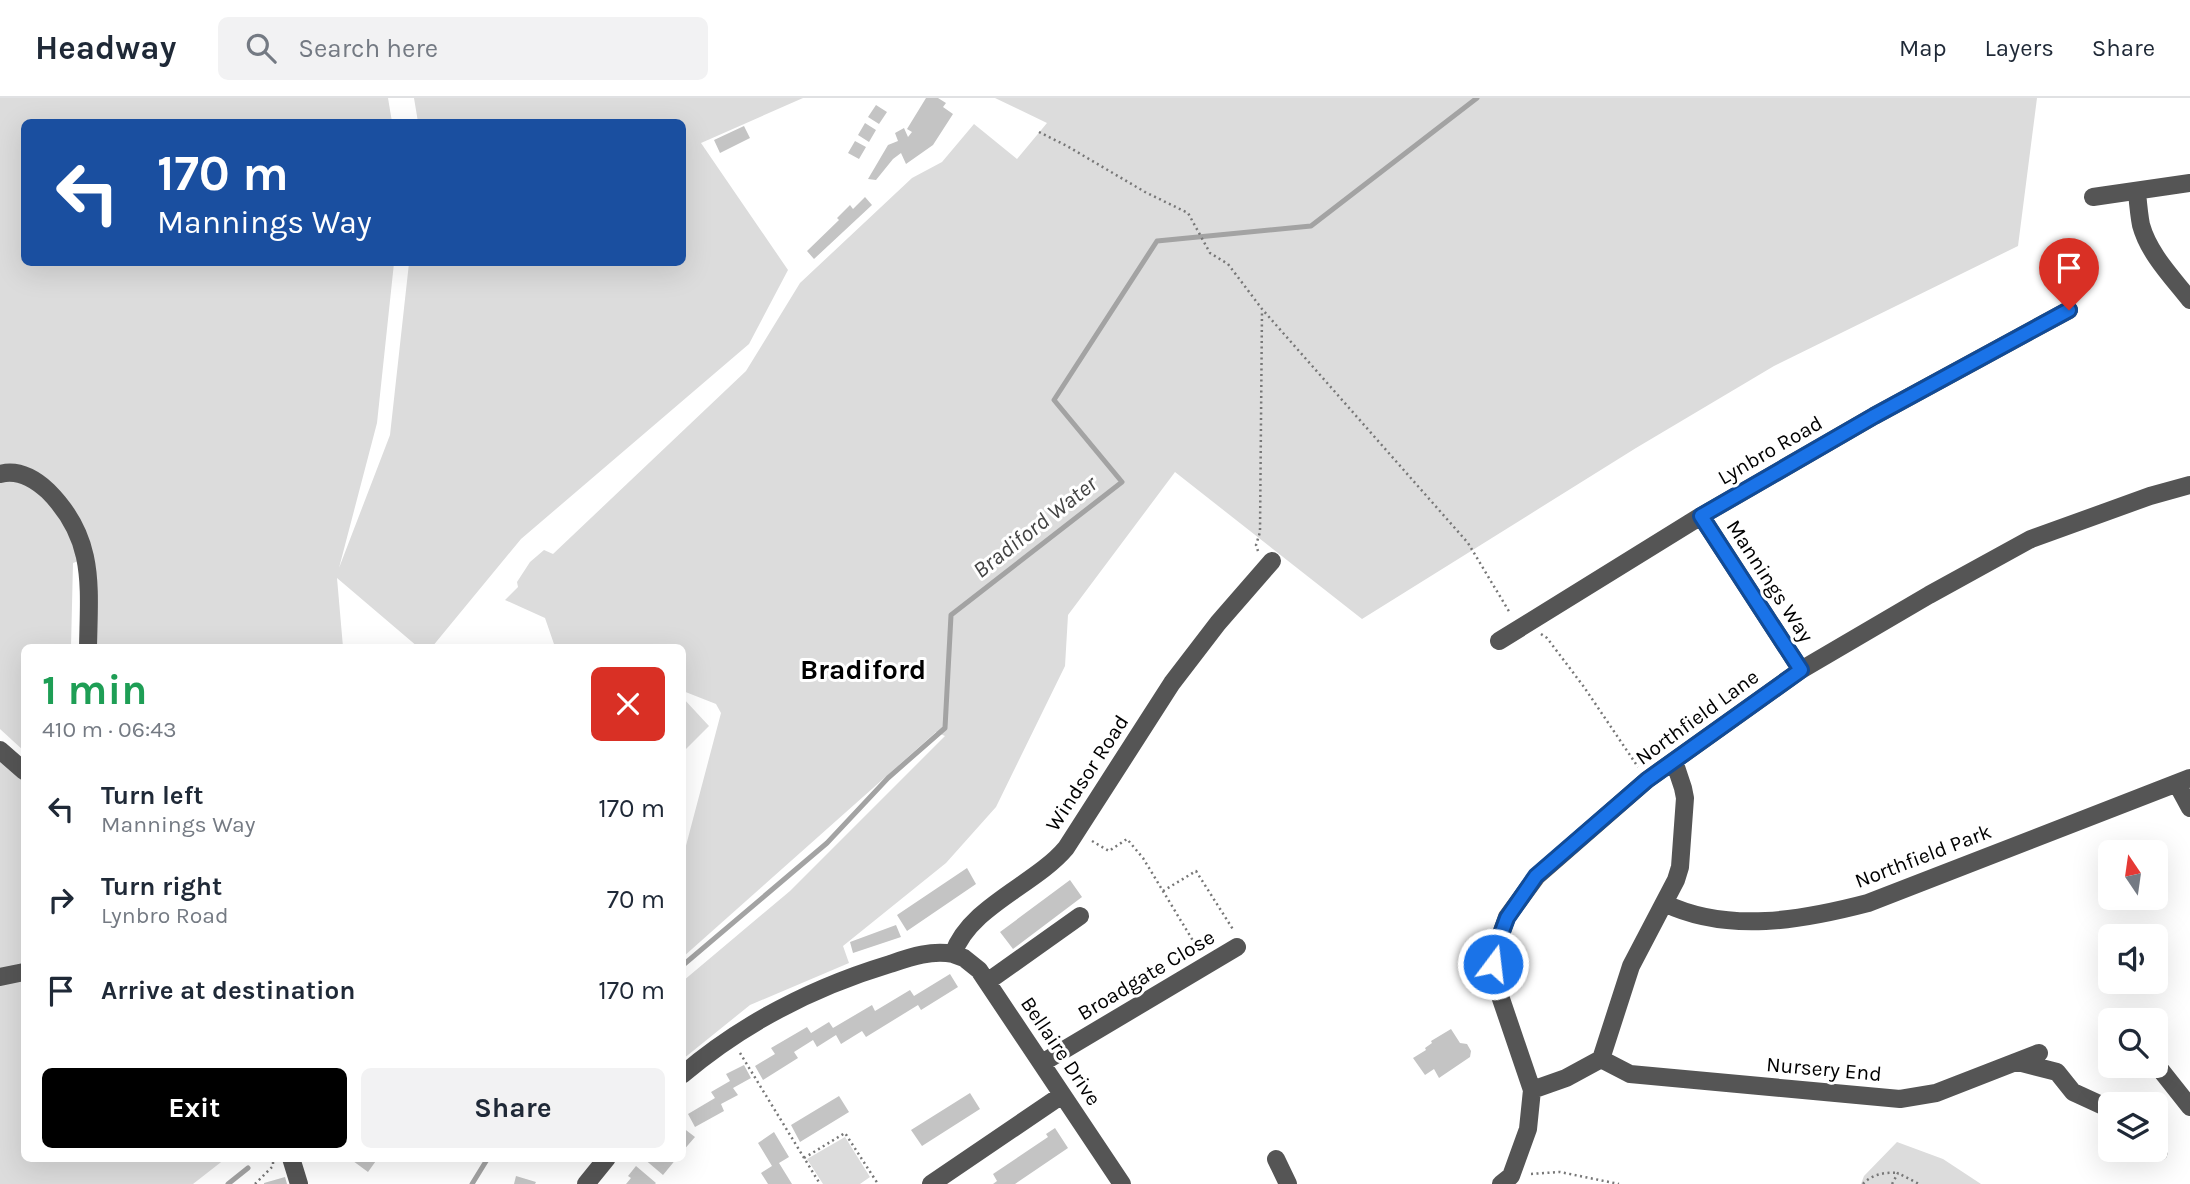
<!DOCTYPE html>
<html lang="en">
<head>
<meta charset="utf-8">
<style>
	body { margin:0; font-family:Karla,sans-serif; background:#f2f2f3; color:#1f2937; height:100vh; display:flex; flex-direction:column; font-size:26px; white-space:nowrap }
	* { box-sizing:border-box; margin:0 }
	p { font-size:23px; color:#747a83 }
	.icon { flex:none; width:38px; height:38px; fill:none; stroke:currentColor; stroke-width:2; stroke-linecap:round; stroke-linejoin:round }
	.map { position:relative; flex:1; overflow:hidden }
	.drawer { position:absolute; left:21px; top:546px; width:665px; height:518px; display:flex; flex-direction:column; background:#fff; border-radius:10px; box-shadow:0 7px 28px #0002 }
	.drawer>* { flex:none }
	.top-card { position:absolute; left:21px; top:21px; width:665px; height:147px; border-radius:10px; box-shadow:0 7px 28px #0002; background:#1a4fa0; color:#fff; overflow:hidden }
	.needle { width:46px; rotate:347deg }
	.fabs { position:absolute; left:2098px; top:742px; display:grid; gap:14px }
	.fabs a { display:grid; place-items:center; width:70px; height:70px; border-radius:10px; background:#fff; box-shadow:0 7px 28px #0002; font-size:35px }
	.pin { position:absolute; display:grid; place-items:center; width:60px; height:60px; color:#fff; margin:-72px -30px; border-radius:50% 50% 50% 0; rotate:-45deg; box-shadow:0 0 7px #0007 }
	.pin .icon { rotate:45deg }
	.me { position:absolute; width:77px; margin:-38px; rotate:15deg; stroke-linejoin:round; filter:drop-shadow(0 0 5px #0008) }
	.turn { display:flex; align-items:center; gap:24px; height:147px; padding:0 21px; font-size:32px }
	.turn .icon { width:91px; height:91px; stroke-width:2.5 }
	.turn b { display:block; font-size:49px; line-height:60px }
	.round { display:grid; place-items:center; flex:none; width:74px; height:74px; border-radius:10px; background:#f2f2f3 }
	.head { display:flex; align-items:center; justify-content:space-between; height:119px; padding:0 21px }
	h1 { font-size:42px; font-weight:700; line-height:52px; color:#1e9e55 }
	.button { display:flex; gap:14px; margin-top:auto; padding:14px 21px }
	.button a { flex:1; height:80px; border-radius:10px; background:#000; color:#fff; font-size:28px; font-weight:700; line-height:80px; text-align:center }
	.button a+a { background:#f2f2f3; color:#1f2937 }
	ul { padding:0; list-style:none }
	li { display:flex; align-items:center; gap:21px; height:91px; padding:0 21px }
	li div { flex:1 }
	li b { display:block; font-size:26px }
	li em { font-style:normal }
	header { display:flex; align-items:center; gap:42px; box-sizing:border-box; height:98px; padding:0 35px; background:#fff; border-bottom:2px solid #e0e1e3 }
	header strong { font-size:33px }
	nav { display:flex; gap:38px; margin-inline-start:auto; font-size:24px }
	.search { width:490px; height:63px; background:#f2f2f3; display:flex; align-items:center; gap:18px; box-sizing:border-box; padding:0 24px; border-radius:10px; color:#747a83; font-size:26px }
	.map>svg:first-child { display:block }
	.green { fill:#dcdcdc }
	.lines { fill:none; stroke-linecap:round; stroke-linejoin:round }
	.stream { stroke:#a3a3a3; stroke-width:5 }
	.building { fill:#c4c4c4 }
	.path { stroke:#777; stroke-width:2.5; stroke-dasharray:2 3.5; stroke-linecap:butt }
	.minor { stroke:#555; stroke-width:18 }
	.route-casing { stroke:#114b97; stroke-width:18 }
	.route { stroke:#1a73e8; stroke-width:12 }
	.labels { text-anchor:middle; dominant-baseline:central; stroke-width:6; stroke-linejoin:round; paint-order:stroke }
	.street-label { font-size:21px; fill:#000; stroke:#fff }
	.water-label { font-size:23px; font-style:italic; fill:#444; stroke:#fff }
	.district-label { font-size:28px; font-weight:bold; fill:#000; stroke:#fff }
</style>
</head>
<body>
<header>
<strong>Headway</strong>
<div class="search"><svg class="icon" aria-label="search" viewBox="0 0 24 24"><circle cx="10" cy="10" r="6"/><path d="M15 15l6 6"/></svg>Search here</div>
<nav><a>Map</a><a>Layers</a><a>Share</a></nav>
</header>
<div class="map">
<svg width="2190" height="1086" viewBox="0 0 2190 1086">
	<rect width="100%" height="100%" fill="#fff"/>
	<path class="green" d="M0 0H388L392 24H24V164L394 165 377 325 339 470 390 337 409 165 682 164V24H418L414 0H803L701 45 788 172 749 246 521 441 432 549H418L337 480 343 549H90L92 458 73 465 71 549 24 550V653L0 631Z
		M995 0H2037L2018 148 1774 268 1636 350 1362 521 1175 374 1068 517 1065 568 996 709 946 765 843 848 849 865 750 907 683 961V883L790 793 945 638 936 634 683 859V759L721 615 716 606 683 593 682 550 555 549 545 520 505 502 518 489 517 484 530 464 544 452 553 456 746 273 800 185 912 80 942 64 974 26 1017 61 1047 25Z
		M683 600 709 628 683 654Z
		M0 660 24 680V1060L225 1061 193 1086H0Z
		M845 1039 870 1079 860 1086H823L807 1061Z
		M1897 1044 1943 1061 1981 1086H1861L1864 1078Z"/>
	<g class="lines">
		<path class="stream" d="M682 868 827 745 888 680 945 630 951 517 1122 384 1054 302 1157 143 1311 128 1477 0
			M228 1086 248 1070
			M472 1086 488 1060"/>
	</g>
	<path class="building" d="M926 0H938L946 5 943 9 953 16 933 47 906 66 901 55 893 61 876 82 868 81 888 47 898 43 895 35 904 30 908 39 912 34 907 31Z
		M876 7 887 14 879 26 868 19Z
		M865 25 876 32 869 44 858 37Z
		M744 28 750 40 720 55 714 42Z
		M855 43 866 49 859 61 848 55Z
		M865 99 872 107 814 161 807 153 839 122 837 120 850 107 853 111Z
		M967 770 976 786 907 833 897 817Z
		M1070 782 1082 799 1013 851 1000 834Z
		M896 827 901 839 853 855 850 844Z
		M950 876 958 889 921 912 918 907 866 939 862 933 841 946 836 937 817 949 813 942 794 954 798 960 763 982 755 968 775 956 771 950 807 929 811 935 829 924 833 930 872 907 875 913 910 892 914 898Z
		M1451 931 1460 945 1467 946 1471 953 1470 959 1439 980 1434 971 1425 977 1413 960 1426 952 1425 950 1432 945 1431 943Z
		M744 967 751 980 733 990 738 997 721 1006 724 1013 695 1029 688 1016 715 1000 711 994 730 983 726 976Z
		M970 995 980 1011 922 1048 911 1032Z
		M839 998 849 1014 800 1044 791 1027Z
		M682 1029 695 1039 682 1054Z
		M1055 1030 1068 1050 1015 1086H993L997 1083 993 1076 1048 1039 1046 1036Z
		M774 1034 789 1059 779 1065 792 1086H768L761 1075 772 1068 758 1045Z
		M349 1060H378L368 1074Z
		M643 1060H677L663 1077Z
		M636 1068 656 1085 655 1086H626L631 1080 628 1078Z
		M516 1078 536 1084 535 1086H514Z
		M285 1079 287 1086H264V1085Z"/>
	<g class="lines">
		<path class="path" d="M1039 34 1067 48 1145 94 1188 115 1210 155 1228 166 1262 211 1468 445 1510 515
			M1258 453 1256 447 1260 434 1262 212
			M1541 536 1547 540 1584 589 1638 669
			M1092 743 1109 753 1127 741 1143 760 1198 851
			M1163 793 1196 773 1234 833
			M740 955 820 1086
			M804 1060 845 1035 878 1086
			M1531 1076 1560 1074 1619 1086
			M255 1086 273 1068V1064
			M1863 1086C1872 1076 1885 1074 1898 1075
			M1892 1086 1898 1075 1919 1086"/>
		<path class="minor" d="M2137 94C2138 105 2139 117 2141 127 2149 156 2172 179 2190 202
			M2093 99 2190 85
			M0 376C18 371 35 381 48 393 96 441 89 488 88 550
			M1701 418 1801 572
			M1499 543 1701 418 1874 318 2069 212
			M0 652 24 673
			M2177 686 2190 710
			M1664 805C1728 836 1803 822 1868 805L2190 680
			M953 856 964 860 979 872 1122 1086
			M0 879 24 874
			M987 884 1080 818
			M1601 961 1630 976 1900 1001 1936 995 2039 955
			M2018 964 2057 974 2073 994 2110 1011
			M1042 965 1237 849
			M2156 966 2190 1009
			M682 977C743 925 814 889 890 866 911 859 931 852 953 856 970 808 1035 787 1066 750L1172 585 1218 525 1272 463
			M1532 992 1566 980 1601 961 1631 868 1676 782 1680 769 1685 700 1683 690 1674 663
			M2156 1050 2159 1054
			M291 1060 299 1086
			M1276 1061 1288 1086
			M586 1086 607 1060
			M931 1086 1062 997
			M1501 1086 1511 1078 1528 1031 1532 992 1499 895 1493 866 1494 855 1507 819 1537 778 1647 682 1801 572 1929 497 2031 441 2150 398 2190 387"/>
	</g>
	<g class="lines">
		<defs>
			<path id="route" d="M1493 866 1494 855 1507 820 1536 778 1647 682 1801 572 1701 418 1874 318 2069 212"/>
		</defs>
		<use href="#route" class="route-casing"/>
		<use href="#route" class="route"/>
	</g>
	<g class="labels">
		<g class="street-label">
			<text transform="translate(1770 352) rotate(-30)">Lynbro Road</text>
			<text transform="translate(1770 483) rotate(57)">Mannings Way</text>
			<text transform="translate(1697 619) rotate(-36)">Northfield Lane</text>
			<text transform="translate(1087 675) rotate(-57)">Windsor Road</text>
			<text transform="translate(1923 758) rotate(-21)">Northfield Park</text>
			<text transform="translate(1146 877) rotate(-31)">Broadgate Close</text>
			<text transform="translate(1061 953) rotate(56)">Bellaire Drive</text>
			<text transform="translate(1824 971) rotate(5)">Nursery End</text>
		</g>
		<g class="water-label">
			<text transform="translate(1035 429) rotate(-38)">Bradiford Water</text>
		</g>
		<g class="district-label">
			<text x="863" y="571">Bradiford</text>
		</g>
	</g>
</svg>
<div class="fabs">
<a><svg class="needle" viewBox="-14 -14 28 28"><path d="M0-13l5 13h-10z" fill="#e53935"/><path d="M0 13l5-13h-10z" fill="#747a83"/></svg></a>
<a><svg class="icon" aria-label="sound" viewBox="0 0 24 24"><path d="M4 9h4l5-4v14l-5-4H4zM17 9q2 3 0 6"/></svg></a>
<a><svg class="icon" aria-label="search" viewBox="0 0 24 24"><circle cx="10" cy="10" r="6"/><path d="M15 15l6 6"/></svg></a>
<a><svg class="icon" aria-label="layers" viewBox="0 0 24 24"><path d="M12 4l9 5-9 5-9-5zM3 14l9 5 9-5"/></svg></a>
</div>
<div class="pin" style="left:2069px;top:212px;background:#d93025"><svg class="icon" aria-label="arrive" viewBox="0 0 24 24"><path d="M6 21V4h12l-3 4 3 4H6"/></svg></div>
<svg class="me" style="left:1493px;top:866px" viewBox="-20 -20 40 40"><circle r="17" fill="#1a73e8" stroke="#fff" stroke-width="3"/><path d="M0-11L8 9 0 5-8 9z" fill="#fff"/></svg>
<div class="top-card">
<div class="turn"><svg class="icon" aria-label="left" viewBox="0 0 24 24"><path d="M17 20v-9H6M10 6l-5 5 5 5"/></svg><div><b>170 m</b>Mannings Way</div></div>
</div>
<section class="drawer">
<div class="head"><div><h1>1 min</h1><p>410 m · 06:43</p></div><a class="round" style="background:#d93025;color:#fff"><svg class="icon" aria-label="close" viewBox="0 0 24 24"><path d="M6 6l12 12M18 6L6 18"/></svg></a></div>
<ul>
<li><svg class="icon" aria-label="left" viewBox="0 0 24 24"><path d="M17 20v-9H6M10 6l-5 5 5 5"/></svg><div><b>Turn left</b><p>Mannings Way</p></div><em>170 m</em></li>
<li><svg class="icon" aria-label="right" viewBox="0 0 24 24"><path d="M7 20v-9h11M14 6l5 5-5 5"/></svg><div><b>Turn right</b><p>Lynbro Road</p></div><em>70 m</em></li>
<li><svg class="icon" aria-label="arrive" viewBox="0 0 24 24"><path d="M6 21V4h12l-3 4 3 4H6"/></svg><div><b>Arrive at destination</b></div><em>170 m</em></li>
</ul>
<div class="button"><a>Exit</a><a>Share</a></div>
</section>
</div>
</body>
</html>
